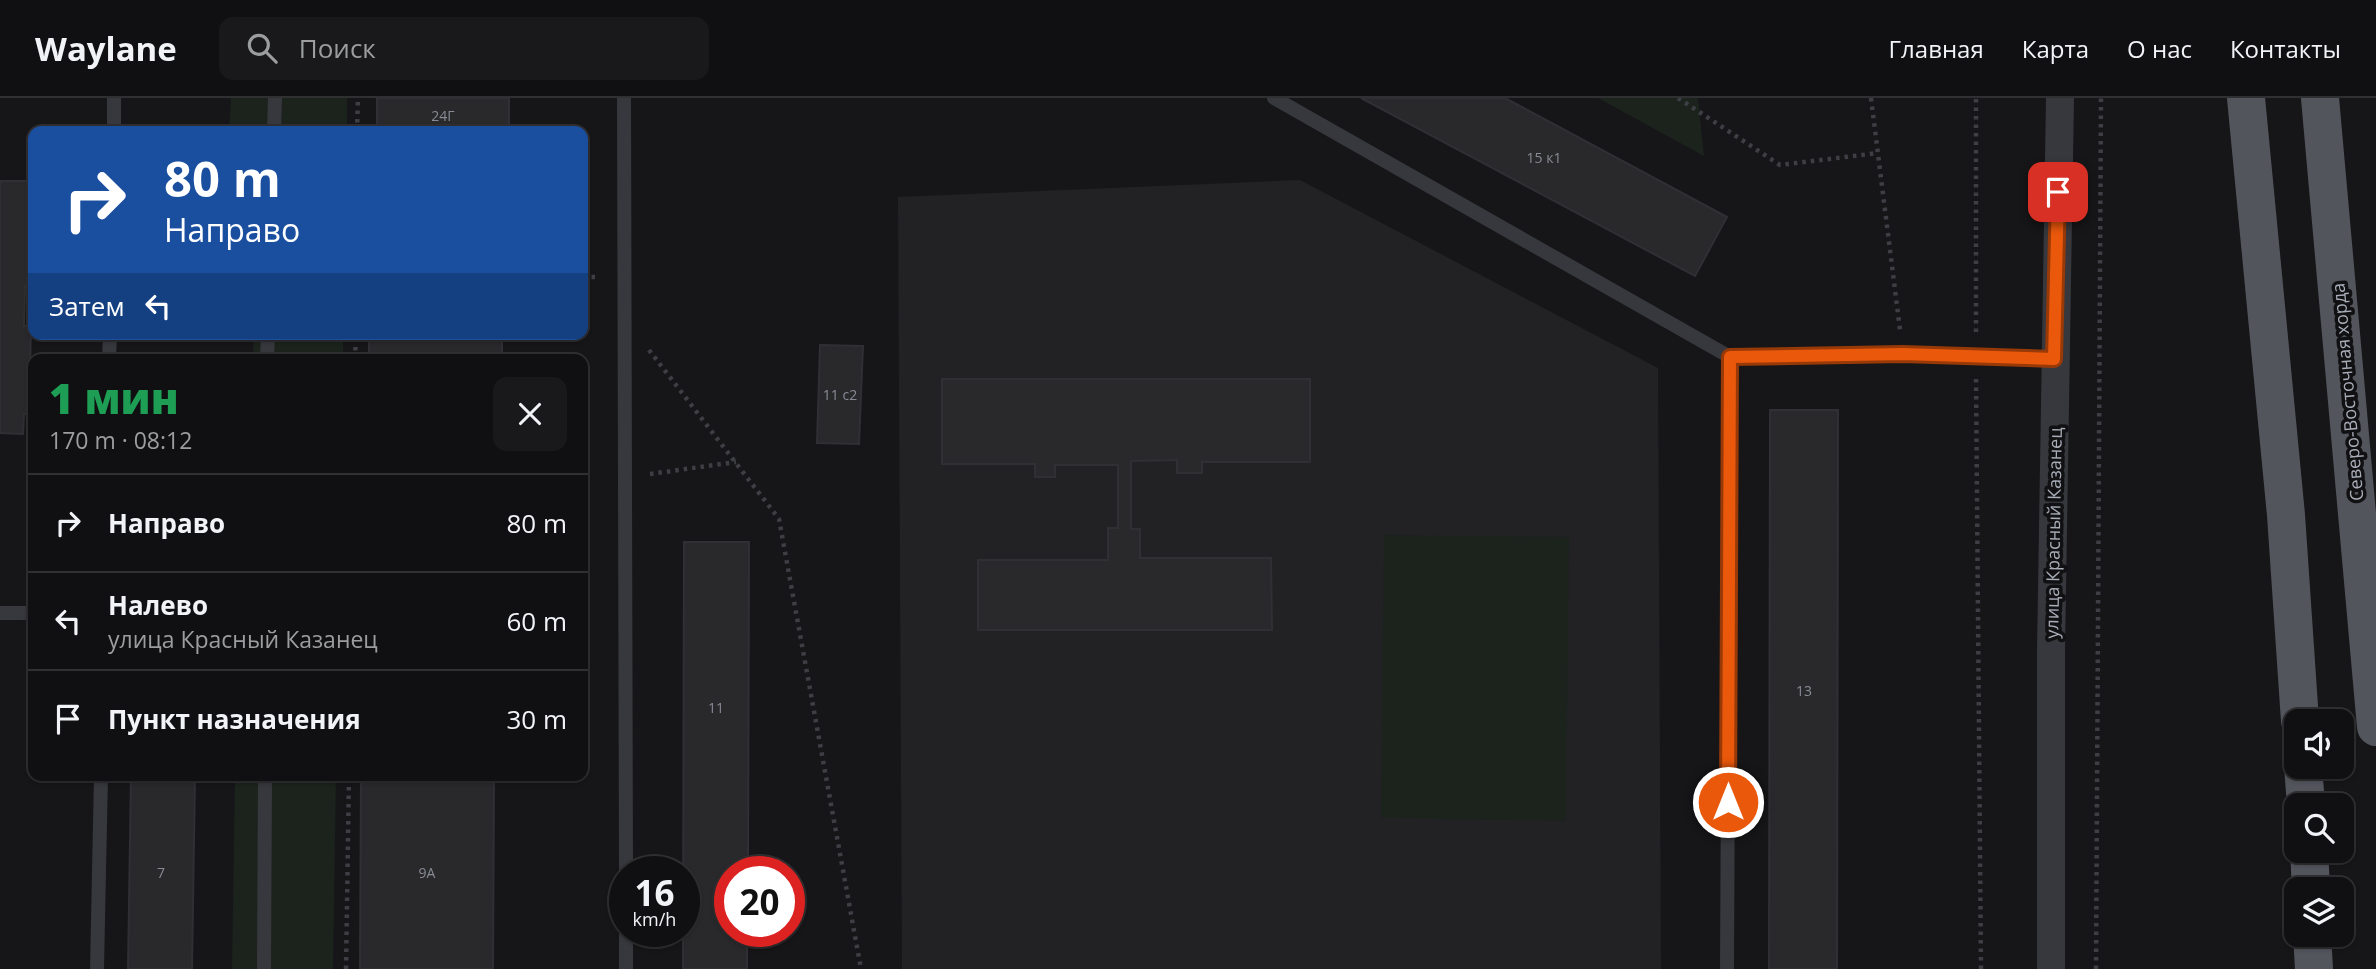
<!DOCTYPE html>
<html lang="ru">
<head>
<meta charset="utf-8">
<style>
	body { margin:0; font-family:"Open Sans",sans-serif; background:#19191b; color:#f1f3f6; height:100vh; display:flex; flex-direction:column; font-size:26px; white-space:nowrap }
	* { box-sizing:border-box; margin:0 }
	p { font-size:23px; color:#9c9d9f }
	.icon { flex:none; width:38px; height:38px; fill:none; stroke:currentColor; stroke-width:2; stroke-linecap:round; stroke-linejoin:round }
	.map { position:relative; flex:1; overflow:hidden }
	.details { position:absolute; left:28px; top:256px; width:560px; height:427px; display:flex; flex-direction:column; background:#101012; border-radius:14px; box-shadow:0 2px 5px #0004,0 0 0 2px #303032 }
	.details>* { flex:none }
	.top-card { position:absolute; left:28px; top:28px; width:560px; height:214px; border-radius:14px; box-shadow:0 2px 5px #0004,0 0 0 2px #303032; background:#1a4fa0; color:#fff; overflow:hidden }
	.controls { position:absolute; left:2284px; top:611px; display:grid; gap:14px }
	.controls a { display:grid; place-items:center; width:70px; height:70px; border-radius:14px; background:#101012; box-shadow:0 2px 5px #0004,0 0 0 2px #303032; font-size:35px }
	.speed { position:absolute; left:609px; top:758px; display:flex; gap:14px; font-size:35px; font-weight:700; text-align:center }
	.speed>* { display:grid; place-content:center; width:91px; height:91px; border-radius:50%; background:#101012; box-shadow:0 2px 5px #0004,0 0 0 2px #303032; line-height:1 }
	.speed small { font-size:18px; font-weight:400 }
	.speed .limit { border:10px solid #d22; background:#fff; color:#111 }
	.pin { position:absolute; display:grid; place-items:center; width:60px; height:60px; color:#fff; margin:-30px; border-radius:14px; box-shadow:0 4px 10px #0006 }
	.me { position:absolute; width:77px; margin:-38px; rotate:0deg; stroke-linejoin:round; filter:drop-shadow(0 0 5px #0008) }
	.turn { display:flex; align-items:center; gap:24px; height:147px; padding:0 21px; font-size:32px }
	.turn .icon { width:91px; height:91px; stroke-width:2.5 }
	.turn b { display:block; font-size:49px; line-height:60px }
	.then { display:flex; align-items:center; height:66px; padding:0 21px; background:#0003; gap:14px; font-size:26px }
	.round { display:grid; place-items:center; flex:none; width:74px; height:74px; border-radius:14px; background:#19191b }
	.overview { display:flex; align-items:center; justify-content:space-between; height:119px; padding:0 21px }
	h1 { font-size:42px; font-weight:800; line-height:52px; color:#1e9e55 }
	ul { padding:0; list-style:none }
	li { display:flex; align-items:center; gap:21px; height:98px; padding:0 21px; border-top:2px solid #303032 }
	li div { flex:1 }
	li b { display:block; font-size:26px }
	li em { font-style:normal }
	header { display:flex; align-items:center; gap:42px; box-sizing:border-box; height:98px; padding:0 35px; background:#101012; border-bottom:2px solid #303032 }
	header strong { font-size:33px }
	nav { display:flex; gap:38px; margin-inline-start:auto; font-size:24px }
	.search { width:490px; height:63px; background:#19191b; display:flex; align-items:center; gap:18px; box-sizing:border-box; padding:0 24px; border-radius:14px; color:#9c9d9f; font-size:26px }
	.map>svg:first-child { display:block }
	.built { fill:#222225 }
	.green { fill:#1c231d }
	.building { fill:#29292c; stroke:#303034; stroke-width:2 }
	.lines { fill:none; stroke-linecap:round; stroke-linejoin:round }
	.path { stroke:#3d3f44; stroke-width:4.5; stroke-dasharray:3.5 5; stroke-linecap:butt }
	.service { stroke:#37383d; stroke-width:14 }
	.minor { stroke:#37383d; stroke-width:28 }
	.primary { stroke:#53555c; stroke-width:38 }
	.route-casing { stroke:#983908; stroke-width:18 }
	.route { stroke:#ea580c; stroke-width:12 }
	.labels { text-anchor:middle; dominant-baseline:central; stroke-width:7; stroke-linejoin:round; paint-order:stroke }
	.number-label { font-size:14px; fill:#888b94 }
	.street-label { font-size:18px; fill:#a8adb8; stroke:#111113 }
</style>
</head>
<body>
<header>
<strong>Waylane</strong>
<div class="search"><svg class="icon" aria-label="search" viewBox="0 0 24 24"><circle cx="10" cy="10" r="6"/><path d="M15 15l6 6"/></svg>Поиск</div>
<nav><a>Главная</a><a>Карта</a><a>О нас</a><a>Контакты</a></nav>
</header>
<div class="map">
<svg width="2376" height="871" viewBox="0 0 2376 871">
	<rect width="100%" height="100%" fill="#161618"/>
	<path class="built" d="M1300 82 1658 270 1661 871H902L898 99Z"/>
	<path class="green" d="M231 0H347V33H229Z
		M1598 0H1698L1704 58Z
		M254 236H343V261H253Z
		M1384 437 1569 439 1566 723 1381 720Z
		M235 677H336L333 871H232Z"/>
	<path class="building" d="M377 0H509V33H377Z
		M1361 0H1505L1727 119 1695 178Z
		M0 83H27V100L33 101 31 188H25L24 228H31L29 316H24L23 336 0 335Z
		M369 236H502V261H369Z
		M820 247 863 248 859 346 817 345Z
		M942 281H1310V364H1202V375H1177V362L1131 363V431H1140V460H1271L1272 532H978V462H1108V430H1118V367H1055V379H1035V366H942Z
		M1770 312H1838L1837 871H1769Z
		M684 444H749L748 774H730V833H747V871H683Z
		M131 677H195L192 871H128Z
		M361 677H494L493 871H360Z"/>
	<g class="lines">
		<path class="path" d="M1678 0 1780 67 1878 55
			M1871 0 1900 232
			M357 33 358 0
			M583 179H599
			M1976 234V0
			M649 252 779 421 861 871
			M355 261 356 236
			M1976 281 1981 871
			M650 376 736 364
			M346 871 349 677
			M2096 871 2101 0"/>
		<path class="service" d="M624 0 626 774
			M1274 0 1730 259 1903 256 2055 261
			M114 33V0
			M274 33 275 0
			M109 261 110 236
			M267 261 268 236
			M0 515H33
			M626 833V871
			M97 871 101 677
			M264 871 265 677
			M1727 871 1730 259"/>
		<path class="minor" d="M2051 871V553L2060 0"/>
		<path class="primary" d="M2246 0 2286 417 2300 623
			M2320 0 2376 629
			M2303 668 2306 707
			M2309 752 2311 791
			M2312 836 2314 871"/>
	</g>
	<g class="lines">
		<defs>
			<path id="route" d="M1728 704 1730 259 1903 256 2054 261 2058 94"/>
		</defs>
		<use href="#route" class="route-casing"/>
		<use href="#route" class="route"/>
	</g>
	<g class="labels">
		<g class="number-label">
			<text x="443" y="17">24Г</text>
			<text x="1544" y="59">15 к1</text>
			<text x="840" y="296">11 с2</text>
			<text x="1804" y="592">13</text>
			<text x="716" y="609">11</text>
			<text x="161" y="774">7</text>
			<text x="427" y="774">9А</text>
		</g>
		<g class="street-label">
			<text transform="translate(2347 294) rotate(-95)">Северо-Восточная хорда</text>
			<text transform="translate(2053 435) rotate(-89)">улица Красный Казанец</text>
		</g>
	</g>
</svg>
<div class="controls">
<a><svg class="icon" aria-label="sound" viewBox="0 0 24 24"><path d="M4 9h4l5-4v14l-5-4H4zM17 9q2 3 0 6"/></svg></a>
<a><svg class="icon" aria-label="search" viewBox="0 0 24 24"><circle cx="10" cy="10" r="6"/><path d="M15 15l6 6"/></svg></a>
<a><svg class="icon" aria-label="layers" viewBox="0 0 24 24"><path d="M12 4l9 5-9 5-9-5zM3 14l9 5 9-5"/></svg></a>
</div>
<div class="speed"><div>16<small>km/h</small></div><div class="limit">20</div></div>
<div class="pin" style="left:2058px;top:94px;background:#d93025"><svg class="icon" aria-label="arrive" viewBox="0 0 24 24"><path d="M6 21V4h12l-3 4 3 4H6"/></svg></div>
<svg class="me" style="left:1728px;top:704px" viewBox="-20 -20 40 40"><circle r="17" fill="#ea580c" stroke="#fff" stroke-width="3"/><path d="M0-11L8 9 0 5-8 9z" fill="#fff"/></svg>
<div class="top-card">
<div class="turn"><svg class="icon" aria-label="right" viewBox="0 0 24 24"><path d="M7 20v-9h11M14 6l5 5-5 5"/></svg><div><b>80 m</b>Направо</div></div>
<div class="then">Затем<svg class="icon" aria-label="left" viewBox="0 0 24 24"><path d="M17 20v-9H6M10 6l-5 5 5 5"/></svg></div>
</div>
<section class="details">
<div class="overview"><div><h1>1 мин</h1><p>170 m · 08:12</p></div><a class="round"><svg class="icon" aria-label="close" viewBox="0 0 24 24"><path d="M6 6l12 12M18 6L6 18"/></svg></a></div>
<ul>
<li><svg class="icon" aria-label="right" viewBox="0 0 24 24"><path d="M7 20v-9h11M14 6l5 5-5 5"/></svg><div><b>Направо</b></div><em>80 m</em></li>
<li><svg class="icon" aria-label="left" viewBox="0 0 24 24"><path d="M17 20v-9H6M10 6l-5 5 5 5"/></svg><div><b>Налево</b><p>улица Красный Казанец</p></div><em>60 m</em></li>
<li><svg class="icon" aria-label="arrive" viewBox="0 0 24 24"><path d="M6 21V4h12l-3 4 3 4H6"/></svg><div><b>Пункт назначения</b></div><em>30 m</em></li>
</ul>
</section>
</div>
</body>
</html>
